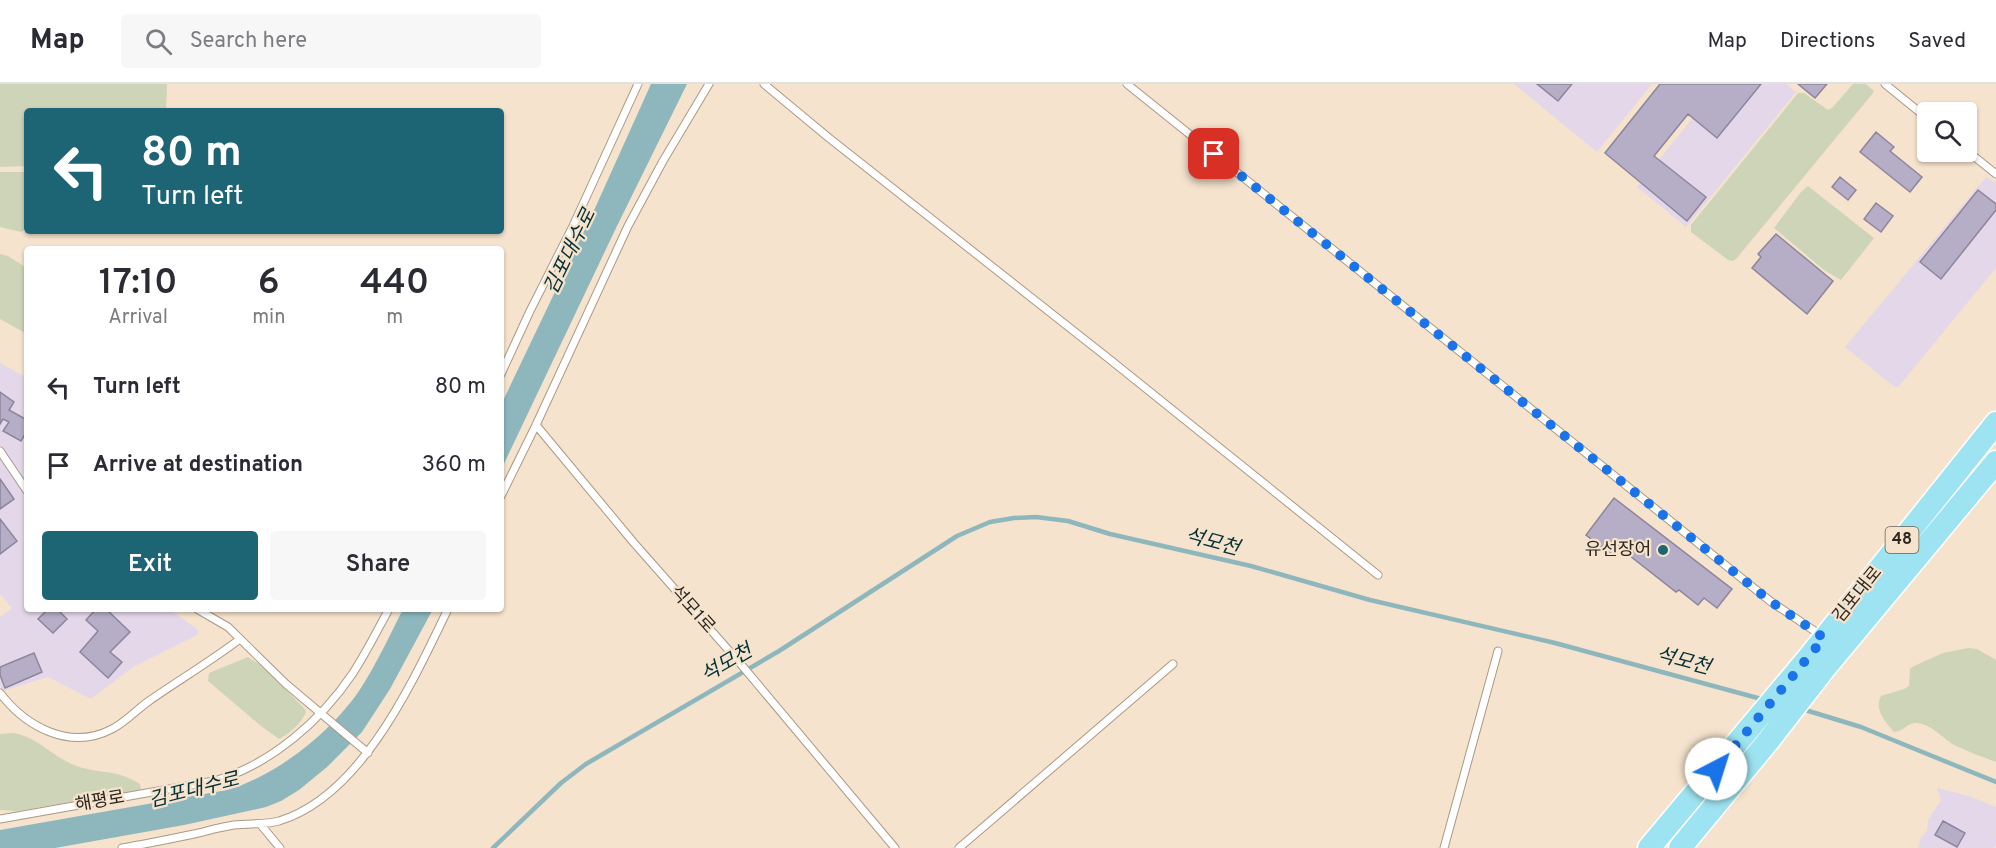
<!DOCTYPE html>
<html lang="en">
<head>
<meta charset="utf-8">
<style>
	body { margin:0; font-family:Overpass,"Noto Sans KR",sans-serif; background:#f7f7f7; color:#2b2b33; height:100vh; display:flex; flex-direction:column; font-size:22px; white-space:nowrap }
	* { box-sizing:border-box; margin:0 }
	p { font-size:20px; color:#7c7c81 }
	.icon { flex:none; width:33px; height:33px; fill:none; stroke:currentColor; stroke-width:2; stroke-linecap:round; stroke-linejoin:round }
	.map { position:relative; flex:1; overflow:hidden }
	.sheet { position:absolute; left:24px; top:162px; width:480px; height:366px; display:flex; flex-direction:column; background:#fff; border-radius:6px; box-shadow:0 2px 4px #0004 }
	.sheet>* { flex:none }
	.hud { position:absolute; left:24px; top:24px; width:480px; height:126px; border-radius:6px; box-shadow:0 2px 4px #0004; background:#1d6474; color:#fff; overflow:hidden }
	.fabs { position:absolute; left:1917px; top:18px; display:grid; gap:12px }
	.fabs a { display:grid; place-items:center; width:60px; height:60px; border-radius:6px; background:#fff; box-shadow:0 2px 4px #0004; font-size:30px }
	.pin { position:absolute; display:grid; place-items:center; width:51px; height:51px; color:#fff; margin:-26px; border-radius:12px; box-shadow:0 3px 9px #0006 }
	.me { position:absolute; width:66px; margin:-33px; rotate:40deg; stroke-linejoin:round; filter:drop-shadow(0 0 4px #0008) }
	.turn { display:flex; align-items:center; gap:21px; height:126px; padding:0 18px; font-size:27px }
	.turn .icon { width:78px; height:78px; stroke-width:2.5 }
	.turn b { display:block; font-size:42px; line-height:51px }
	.eta { display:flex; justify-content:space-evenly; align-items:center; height:102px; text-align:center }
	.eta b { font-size:36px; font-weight:600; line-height:42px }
	.primary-button { display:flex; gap:12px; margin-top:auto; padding:12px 18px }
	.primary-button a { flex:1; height:69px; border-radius:6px; background:#1d6474; color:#fff; font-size:24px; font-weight:600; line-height:69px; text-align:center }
	.primary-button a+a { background:#f7f7f7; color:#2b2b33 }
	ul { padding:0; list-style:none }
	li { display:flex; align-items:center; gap:18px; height:78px; padding:0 18px }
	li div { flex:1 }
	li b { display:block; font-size:22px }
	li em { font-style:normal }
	header { display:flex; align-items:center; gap:36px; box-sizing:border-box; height:84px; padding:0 30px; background:#fff; border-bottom:2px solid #e1e1e2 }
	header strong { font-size:28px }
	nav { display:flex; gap:33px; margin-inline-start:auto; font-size:21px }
	.search { width:420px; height:54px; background:#f7f7f7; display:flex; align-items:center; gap:15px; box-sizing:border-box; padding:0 21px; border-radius:6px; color:#7c7c81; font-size:22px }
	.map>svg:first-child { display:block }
	.industrial { fill:#e4d7ea }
	.green { fill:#cdd4b8 }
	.water { fill:#8db7bd }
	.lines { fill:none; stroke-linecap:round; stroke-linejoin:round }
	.stream { stroke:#8db7bd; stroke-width:4.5 }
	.building { fill:#b5aec6; stroke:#8c859c; stroke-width:1.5 }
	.lane-casing { stroke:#aa9985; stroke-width:9 }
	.primary-casing { stroke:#fff; stroke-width:25 }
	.lane { stroke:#fff; stroke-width:7 }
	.primary { stroke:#9ee3f1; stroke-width:22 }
	.route { stroke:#1a73e8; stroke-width:10; stroke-dasharray:0 18 }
	.poi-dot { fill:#1d6474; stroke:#f5e3cd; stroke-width:2 }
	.labels { text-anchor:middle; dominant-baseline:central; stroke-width:4.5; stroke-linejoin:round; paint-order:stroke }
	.shield { fill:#f5e3cd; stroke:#695f53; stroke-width:1.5 }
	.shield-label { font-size:16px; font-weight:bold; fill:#2d271f }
	.poi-label { font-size:18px; fill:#2d271f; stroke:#f5e3cd; text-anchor:end }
	.street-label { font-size:18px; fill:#2d271f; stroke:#f5e3cd }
	.water-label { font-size:20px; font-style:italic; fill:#053035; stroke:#f5e3cd }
</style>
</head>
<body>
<header>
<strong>Map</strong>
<div class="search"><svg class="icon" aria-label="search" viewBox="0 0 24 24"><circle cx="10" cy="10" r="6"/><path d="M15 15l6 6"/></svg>Search here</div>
<nav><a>Map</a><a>Directions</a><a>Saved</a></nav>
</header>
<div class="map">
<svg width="1996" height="764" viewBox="0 0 1996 764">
	<rect width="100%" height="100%" fill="#f5e3cd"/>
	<path class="industrial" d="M1514 0H1652L1597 68Z
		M1720 0H1786L1796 8 1686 143 1637 103Z
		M1986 93 1996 99V184L1899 302 1896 304 1845 263Z
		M0 279 27 294V399L0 361Z
		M0 373 27 413V525L170 526 197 545 199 549 197 551 133 583 91 615 48 593 3 607 0 602V533L12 524 0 510Z
		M1937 704 1969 712 1996 723V761L1993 764H1918L1921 753 1927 747 1928 736 1941 716Z"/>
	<path class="green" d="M0 0H167L166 27H27V82L0 83Z
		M1853 0H1866L1874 7 1873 9 1736 175 1733 177 1728 176 1691 148V141L1798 9H1804L1828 26 1832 24Z
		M0 88H27V144L21 148 0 143Z
		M1808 102 1874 154 1841 196 1824 186 1774 144 1801 108Z
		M0 170 8 172 27 184V250L0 235Z
		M1968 564 1977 565 1996 576V678C1983 673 1969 668 1956 662 1944 656 1930 638 1915 639 1907 639 1903 648 1894 648 1885 637 1874 626 1881 612L1904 605 1909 602 1910 585 1914 582 1943 569Z
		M248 573 262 582 304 624 306 628C301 640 290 649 279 655L261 642 208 597 209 589Z
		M13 649C36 652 53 673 74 681 99 691 115 684 140 700L141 706 18 727 0 726V650Z"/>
	<path class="water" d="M651 0H687L616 144 501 386V321L596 122Z
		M403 525H433L390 605 362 648 327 683 299 706 281 717 266 723 184 741 55 764H0V746L227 706C276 692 330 649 359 607 376 581 389 553 403 525Z"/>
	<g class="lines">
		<path class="stream" d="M1802 625 1861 643 1996 698
			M493 764 561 699 586 680 779 567 957 452 990 438 1014 434 1036 433 1068 437 1110 450 1251 482 1370 516 1555 559 1765 616"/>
	</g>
	<path class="building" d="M1537 0H1572L1558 17Z
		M1660 0H1761L1717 54 1688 30 1654 72 1706 113 1687 137 1605 69Z
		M1798 0H1827L1815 14Z
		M1876 48 1894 63 1890 67 1922 93 1910 108 1860 68Z
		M1840 93 1856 106 1848 116 1832 103Z
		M1978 106 1996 120V126L1941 195 1920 178Z
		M1876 119 1893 132 1881 148 1864 135Z
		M1776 150 1833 197 1807 230 1752 184 1761 173 1758 170Z
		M0 308 14 318 9 326 27 336V347L21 357 3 347 9 338 3 335 0 340Z
		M0 395 14 415 0 425Z
		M1614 414 1732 505 1717 524 1704 514 1698 521 1679 506 1676 508 1616 461 1610 469 1586 451Z
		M0 435 17 457 0 470Z
		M48 525H57L67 535 53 549 38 535Z
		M96 525H106L130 548 110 568 122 578 108 594 80 568 98 547 86 536Z
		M34 569 42 588 5 604 0 591V583Z
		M1943 737 1965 749 1957 763 1935 751Z"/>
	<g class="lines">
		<defs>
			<path id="lane" d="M764 0 829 54 1108 274 1378 491
				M1127 0 1770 517 1822 552
				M1885 0 1928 35
				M1966 66 1996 90
				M501 290 530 227 573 142 638 0
				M536 341 634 459 739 578 895 764
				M0 367 27 407
				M501 412 536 341 628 142 663 77 709 0
				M197 525 228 543 286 600 368 669
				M0 609C26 643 70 667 112 645 126 638 136 626 149 617 179 596 211 577 240 555
				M0 735 214 697C270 681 321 637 353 589 366 569 377 547 389 525
				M261 741 280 764
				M122 764C146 760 170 755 194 750 207 747 220 743 234 741 249 739 264 741 279 737 362 712 413 597 448 525
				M959 764 1173 580
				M1444 764 1498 567"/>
			<path id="primary" d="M1649 764 1809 573 1996 339
				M1680 764 1769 656 1824 585 1996 378"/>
		</defs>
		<use href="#lane" class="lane-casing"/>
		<use href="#primary" class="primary-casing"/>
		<use href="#lane" class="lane"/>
		<use href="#primary" class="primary"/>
	</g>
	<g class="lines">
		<path class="route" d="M1214 70 1770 517 1824 554 1716 685"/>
	</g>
	<circle class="poi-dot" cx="1663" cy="466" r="6"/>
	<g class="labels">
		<rect class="shield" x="1885.5" y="443" width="33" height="26" rx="4.5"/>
		<g class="shield-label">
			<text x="1902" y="456">48</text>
		</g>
		<g class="poi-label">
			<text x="1651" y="466">유선장어</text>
		</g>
		<g class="street-label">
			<text transform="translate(1858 511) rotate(-51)">김포대로</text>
			<text transform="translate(692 526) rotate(48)">석모1로</text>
			<text transform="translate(100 718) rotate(-10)">해평로</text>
		</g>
		<g class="water-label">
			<text transform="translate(571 168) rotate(-64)">김포대수로</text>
			<text transform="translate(1212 459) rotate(15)">석모천</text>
			<text transform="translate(1683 578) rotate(15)">석모천</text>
			<text transform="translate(727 580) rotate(-30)">석모천</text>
			<text transform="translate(194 707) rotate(-14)">김포대수로</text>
		</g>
	</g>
</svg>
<div class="fabs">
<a><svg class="icon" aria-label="search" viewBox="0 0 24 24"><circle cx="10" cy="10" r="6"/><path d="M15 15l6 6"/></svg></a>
</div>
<div class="pin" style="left:1214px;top:70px;background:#d93025"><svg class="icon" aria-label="arrive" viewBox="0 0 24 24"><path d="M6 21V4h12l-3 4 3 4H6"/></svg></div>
<svg class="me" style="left:1716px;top:685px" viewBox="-20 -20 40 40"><circle r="19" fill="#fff"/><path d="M0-13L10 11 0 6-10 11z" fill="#1a73e8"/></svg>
<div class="hud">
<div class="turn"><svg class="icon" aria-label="left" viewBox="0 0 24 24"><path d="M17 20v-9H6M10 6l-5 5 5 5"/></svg><div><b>80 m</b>Turn left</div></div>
</div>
<section class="sheet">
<div class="eta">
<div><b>17:10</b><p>Arrival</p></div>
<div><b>6</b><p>min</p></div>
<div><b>440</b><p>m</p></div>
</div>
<ul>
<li><svg class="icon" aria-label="left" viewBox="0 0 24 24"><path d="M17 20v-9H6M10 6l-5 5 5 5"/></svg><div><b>Turn left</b></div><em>80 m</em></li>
<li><svg class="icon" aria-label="arrive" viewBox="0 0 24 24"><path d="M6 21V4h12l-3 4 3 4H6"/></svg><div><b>Arrive at destination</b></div><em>360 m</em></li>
</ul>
<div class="primary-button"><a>Exit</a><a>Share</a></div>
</section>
</div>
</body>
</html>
